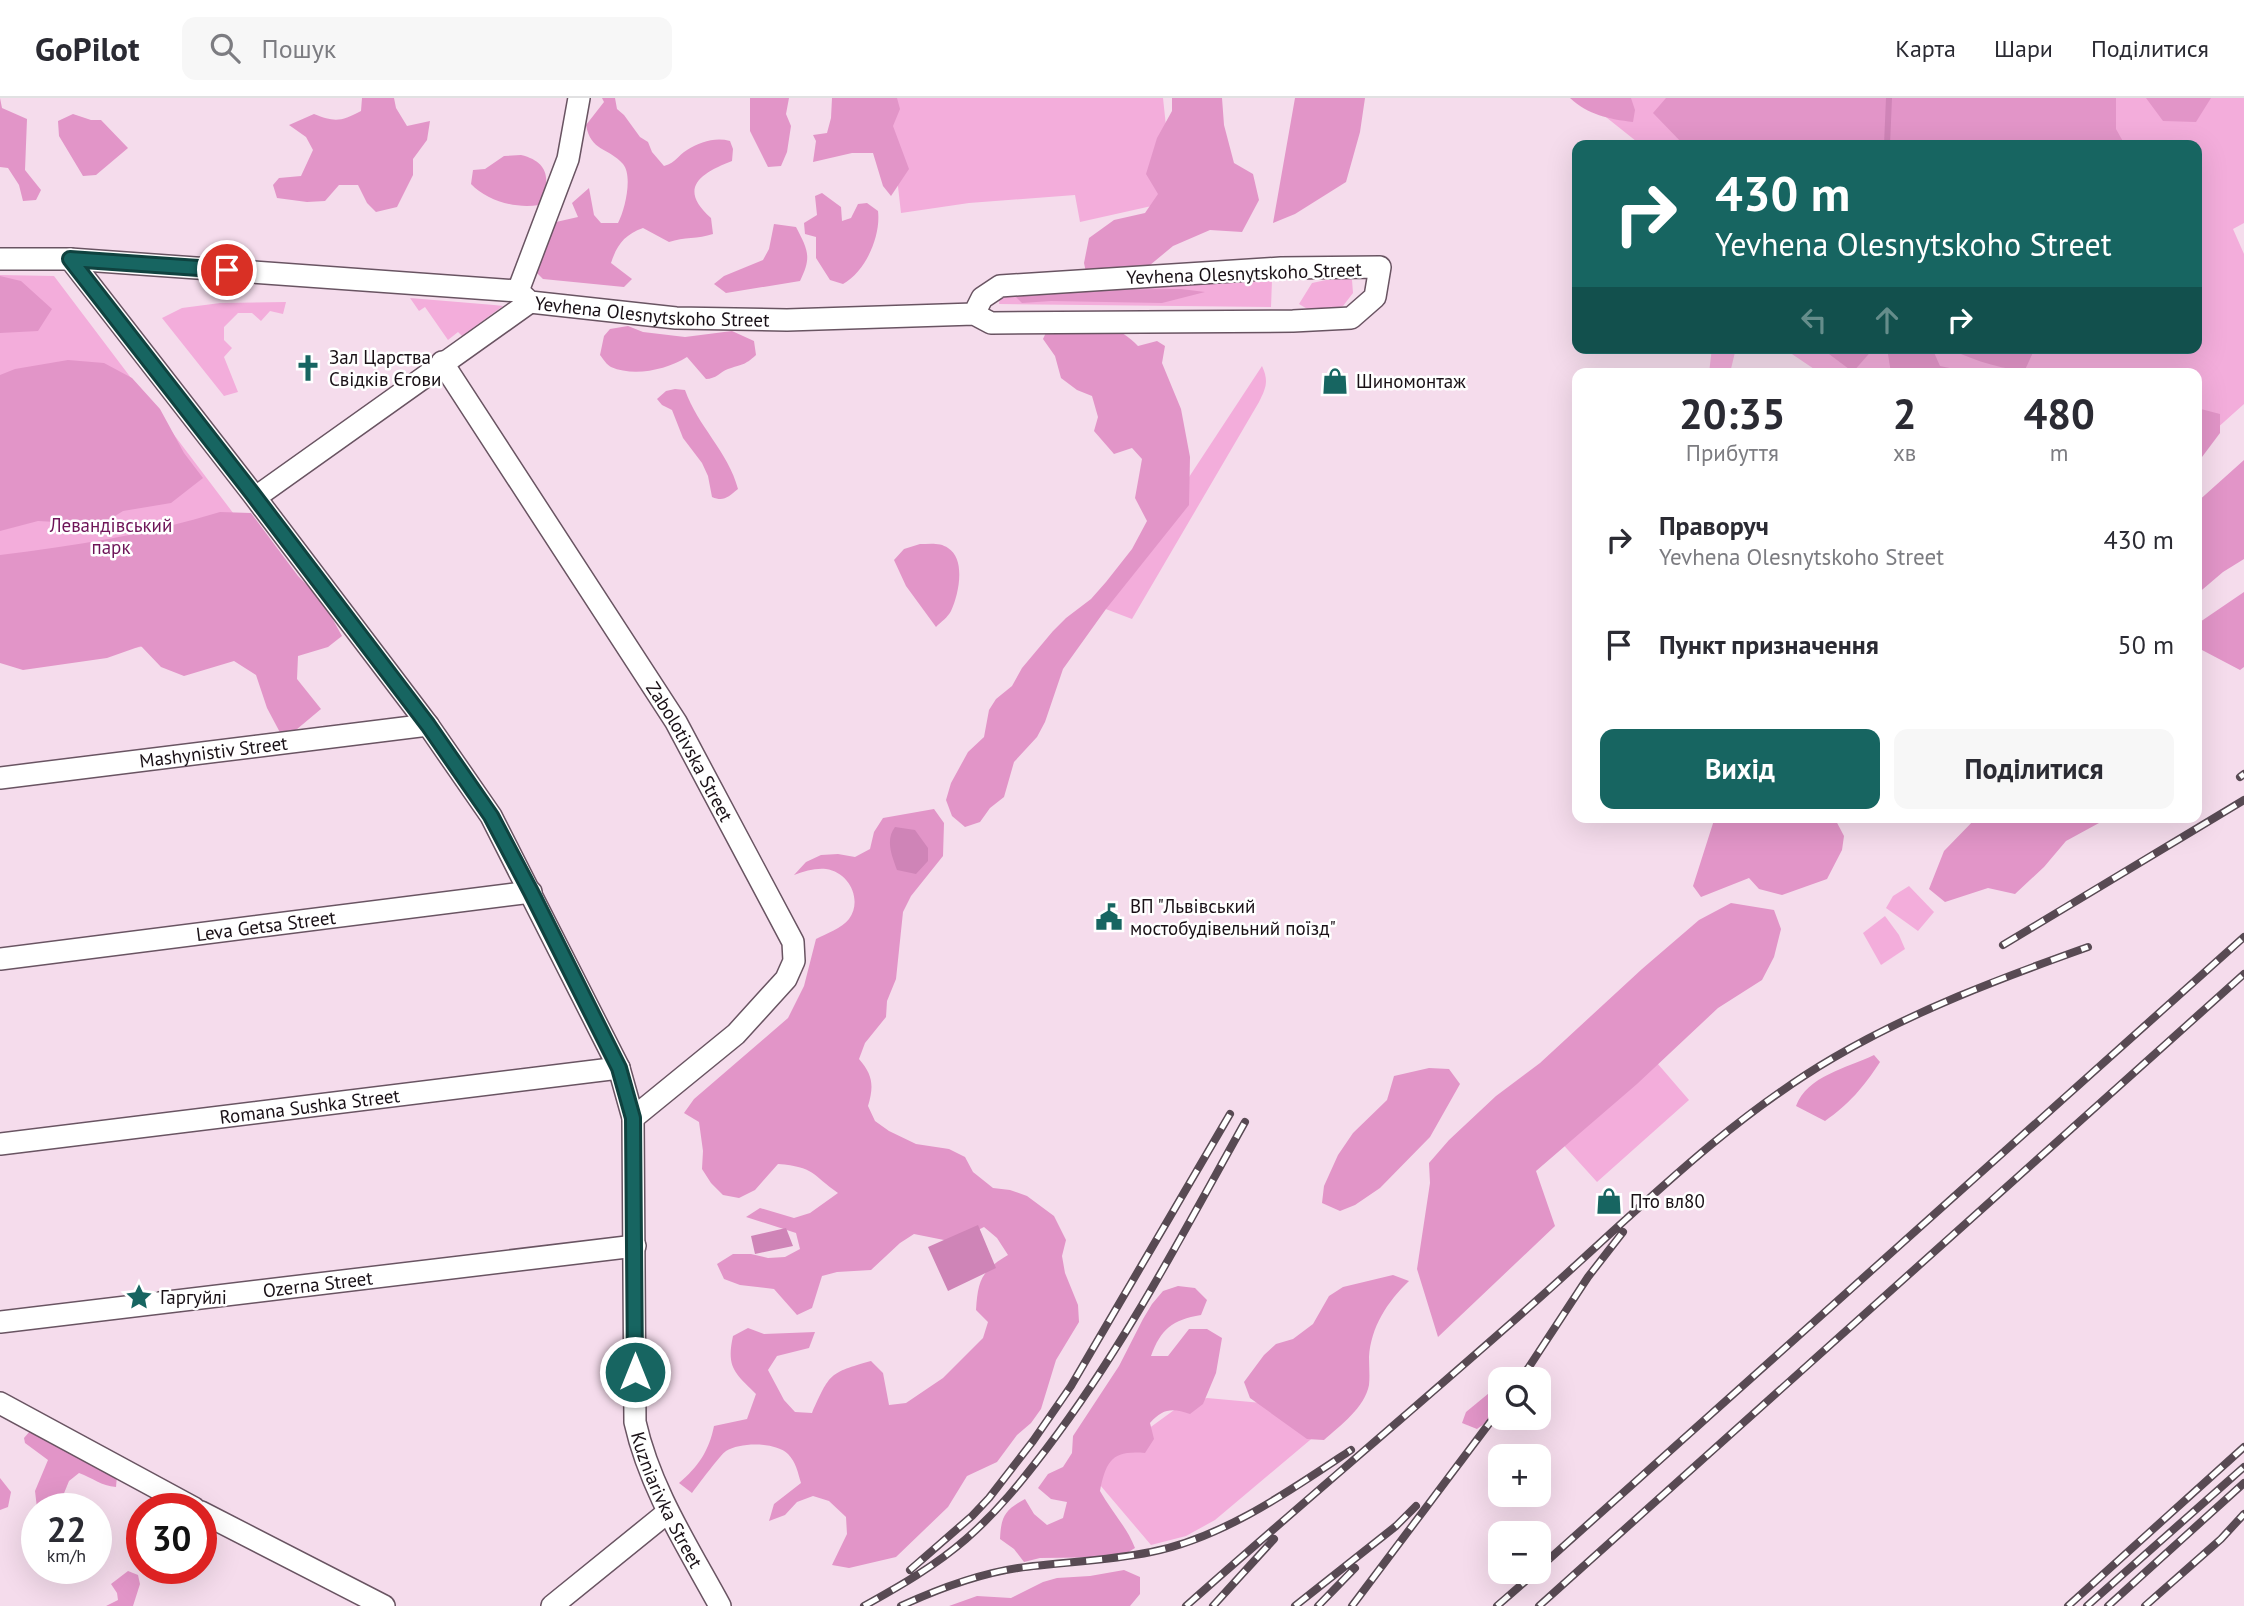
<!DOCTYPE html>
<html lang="uk">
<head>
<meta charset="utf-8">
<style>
	body { margin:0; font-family:"PT Sans",sans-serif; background:#f7f7f7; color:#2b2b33; height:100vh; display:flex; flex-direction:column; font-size:26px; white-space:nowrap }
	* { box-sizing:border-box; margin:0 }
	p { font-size:23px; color:#7c7c81 }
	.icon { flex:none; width:38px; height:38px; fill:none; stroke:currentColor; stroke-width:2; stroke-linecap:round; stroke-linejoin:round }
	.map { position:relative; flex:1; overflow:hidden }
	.details { position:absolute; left:1572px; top:270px; width:630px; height:455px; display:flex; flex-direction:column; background:#fff; border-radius:14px; box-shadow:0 7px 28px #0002 }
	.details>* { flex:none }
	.banner { position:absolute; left:1572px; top:42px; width:630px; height:214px; border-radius:14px; box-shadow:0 7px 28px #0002; background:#176561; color:#fff; overflow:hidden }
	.controls { position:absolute; left:1488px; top:1269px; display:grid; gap:14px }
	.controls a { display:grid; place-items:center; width:63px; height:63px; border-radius:14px; background:#fff; box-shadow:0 7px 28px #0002; font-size:35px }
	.speed { position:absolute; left:21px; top:1395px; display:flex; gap:14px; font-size:35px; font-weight:700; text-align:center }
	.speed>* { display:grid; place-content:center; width:91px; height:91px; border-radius:50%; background:#fff; box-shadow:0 7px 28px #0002; line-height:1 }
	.speed small { font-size:18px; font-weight:400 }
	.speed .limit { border:10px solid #d22; background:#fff; color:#111 }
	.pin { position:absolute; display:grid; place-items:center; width:60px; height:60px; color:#fff; margin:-30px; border:4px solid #fff; border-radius:50%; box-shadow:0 2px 7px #0007 }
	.me { position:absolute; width:77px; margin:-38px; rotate:0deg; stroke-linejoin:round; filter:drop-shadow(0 0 5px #0008) }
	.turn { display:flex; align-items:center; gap:24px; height:147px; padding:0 28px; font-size:32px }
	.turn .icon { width:91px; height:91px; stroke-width:2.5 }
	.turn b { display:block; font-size:49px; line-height:60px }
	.lanes { display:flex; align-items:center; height:66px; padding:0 28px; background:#0003; justify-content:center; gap:35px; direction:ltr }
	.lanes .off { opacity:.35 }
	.eta { display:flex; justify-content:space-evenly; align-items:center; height:119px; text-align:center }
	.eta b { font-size:42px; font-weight:600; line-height:49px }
	.button { display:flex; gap:14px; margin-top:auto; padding:14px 28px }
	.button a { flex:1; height:80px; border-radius:14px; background:#176561; color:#fff; font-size:28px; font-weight:600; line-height:80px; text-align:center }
	.button a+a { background:#f7f7f7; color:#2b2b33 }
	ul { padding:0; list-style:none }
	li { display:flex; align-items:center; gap:21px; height:105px; padding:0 28px }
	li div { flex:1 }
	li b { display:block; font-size:26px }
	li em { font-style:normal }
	header { display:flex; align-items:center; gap:42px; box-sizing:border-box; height:98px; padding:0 35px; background:#fff; border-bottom:2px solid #e1e1e2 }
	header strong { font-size:33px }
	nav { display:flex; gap:38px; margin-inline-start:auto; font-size:24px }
	.search { width:490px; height:63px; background:#f7f7f7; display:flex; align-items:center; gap:18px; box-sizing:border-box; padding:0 24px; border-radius:14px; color:#7c7c81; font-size:26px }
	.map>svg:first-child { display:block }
	.green { fill:#f3addb }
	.forest { fill:#e295c8 }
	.water { fill:#cf84b7 }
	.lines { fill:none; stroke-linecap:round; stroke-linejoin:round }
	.stream { stroke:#cf84b7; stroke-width:6 }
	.minor-casing { stroke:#695462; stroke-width:24 }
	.minor { stroke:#fff; stroke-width:21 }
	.rail-casing { stroke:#584a53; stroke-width:8 }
	.rail { stroke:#fff; stroke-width:5; stroke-dasharray:16; stroke-linecap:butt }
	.route-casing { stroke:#0f423f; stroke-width:18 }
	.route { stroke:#176561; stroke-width:12 }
	.labels { text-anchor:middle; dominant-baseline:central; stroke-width:5; stroke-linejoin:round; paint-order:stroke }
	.street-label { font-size:19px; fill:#191016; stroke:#fff }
	.poi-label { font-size:19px; fill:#191016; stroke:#fff; text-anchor:start }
	.park-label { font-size:19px; fill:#6e1458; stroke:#fff }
</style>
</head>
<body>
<header>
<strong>GoPilot</strong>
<div class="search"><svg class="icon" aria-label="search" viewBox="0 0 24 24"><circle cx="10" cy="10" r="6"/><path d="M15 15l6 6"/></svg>Пошук</div>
<nav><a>Карта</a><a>Шари</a><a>Поділитися</a></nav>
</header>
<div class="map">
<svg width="2244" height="1508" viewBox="0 0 2244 1508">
	<rect width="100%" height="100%" fill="#f5dcec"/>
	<path class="green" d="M888 0H1163L1174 103 1080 124 1075 97 969 105 901 115Z
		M1582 0H2244V125L2233 131 2244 156V306L2196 349V275H1820L1783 250H2196V47H1641Z
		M0 177 54 178 320 530 0 564Z
		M1345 178 1352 182 1353 195 1343 208 1314 215 1299 206 1312 185Z
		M1272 182 1271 209 999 206 1000 194Z
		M410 200 494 207 503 208 462 238 458 234 448 242 425 209 419 213Z
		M286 204 283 216 270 213 261 223 252 215H238L224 229V242L232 250 224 259 238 294 224 298 162 220 182 210 220 205Z
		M1712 250H1736L1730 275H1709Z
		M1262 268C1269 283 1266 290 1259 304L1132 521 1103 510Z
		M1909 788 1934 814 1918 833 1886 810 1893 798Z
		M1885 818 1899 837 1905 851 1881 867 1863 835Z
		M1651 958 1689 1002 1597 1084 1558 1041Z
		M1207 1300 1262 1305 1316 1337 1215 1422 1186 1438 1151 1447 1089 1374 1181 1307Z"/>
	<path class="forest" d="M0 0 2 10 27 21 25 72 41 92 36 102 23 103 19 87 8 70 0 69Z
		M362 0H394L396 10 407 28 430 23 427 42 413 61V77L397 109 376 114 367 105 358 87H339L325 103 307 104 277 100 273 87 279 80 301 78 313 52 306 39 289 27 314 16C334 24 341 24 361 13Z
		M602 0H615L617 11 624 17 640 39 648 44 652 54 664 68C677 64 677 58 687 52 700 44 715 39 730 43L733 51 732 63C701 75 677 90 711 120L713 136C698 141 684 139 669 144L643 130C624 137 617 147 611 165L632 181 624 189 543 181 536 174C543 157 547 140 556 124L578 119 572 105 589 90 594 117 601 125H618C625 112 633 78 623 66 608 49 591 54 586 27L604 4Z
		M750 0H789L786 16 791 28 787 54 781 68 768 69 750 33Z
		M832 0H897L900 11 893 28 909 71 891 98 883 88 873 55H852L813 64 816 43 813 37 827 35 831 20Z
		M1172 0H1222L1224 27 1234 65 1253 76 1259 102 1242 134 1210 132 1173 148 1138 177 1087 179 1084 165 1089 140 1114 122 1145 115 1158 96 1146 76 1157 40 1172 13Z
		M1295 0H1365L1360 34 1346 84 1295 116 1273 125Z
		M1570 0H1631L1635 12 1633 24C1609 21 1588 17 1570 0Z
		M1666 0H2116V31L2125 47H1684L1653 15Z
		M2146 0H2211L2196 24 2163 23Z
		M73 16 91 22H101L128 50 96 77 83 78 59 38 58 23Z
		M521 57C550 64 551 83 539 107 516 111 487 103 471 86L473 72 485 71 504 58Z
		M822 95 841 109 842 123 851 120 858 106 867 105 878 113C881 138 866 173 843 186L830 182 816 160V139L805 136 804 125 817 117 815 98Z
		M774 126 796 129C808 152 812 159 800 183L726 195 714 186 724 178 763 162 769 151Z
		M0 178 21 183 52 211 38 233 0 235Z
		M1181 191 1205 194 1162 205 1051 203 1022 205 1015 198 1051 192Z
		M1050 226C1085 227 1112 220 1138 248L1157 243 1165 248 1162 265 1181 311 1190 359 1189 407 1106 511 1063 571 1045 624 1037 639 1014 664 1004 699 990 710 980 724 965 729 952 718 946 702 951 685 968 654 984 639 989 612 996 601 1012 588 1022 570 1053 533 1066 520 1091 501 1106 484 1132 451 1147 423 1135 400 1142 361 1132 350 1114 356 1094 333 1098 319 1092 298 1077 292 1061 280 1055 258 1043 241Z
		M628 228 643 234 685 239 732 233 754 243 756 257C744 268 742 266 728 271 720 274 716 281 706 281L687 259C666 272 634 279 611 269 607 267 603 261 600 257L604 238 610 231Z
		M1821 250H1874L1853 274Z
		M1887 250H1932L1940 268 1973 275H1891Z
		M1948 250H2035L2024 274 2055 270 2062 275C2019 275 1987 269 1948 250Z
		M68 262 104 265 132 280 160 311 184 355 203 380 171 405 123 413 96 430 74 425 38 423 0 433V277L15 271Z
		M675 291 685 292C698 329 728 353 738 391 728 399 724 404 712 399L708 378 702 365 683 340 672 312 662 307 657 301 666 293Z
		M2197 310 2220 316V335L2196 367Z
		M2244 362V461L2223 474 2196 497V405Z
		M220 414 251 415 298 478 322 502 342 538 328 549 298 558 297 581 321 611 284 642 267 610 256 577 234 563 184 578 161 569 141 548 107 560 23 572 0 565V457C74 448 149 436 220 414Z
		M920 446C929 446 940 444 948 450 966 461 959 496 951 513 948 519 941 524 936 529L906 488 894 462 904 451Z
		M2244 494V569L2240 572 2202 552 2197 526Z
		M934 711 944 725 943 758 911 798 903 814 896 881 887 903 886 919 865 945 859 961C873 977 874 988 868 1008L875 1023 889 1033 916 1046 949 1051 965 1059 973 1074 993 1090 1010 1092 1027 1098 1054 1118 1066 1142 1062 1158 1065 1175 1078 1207 1079 1224 1056 1262 1041 1311 1031 1325 1017 1337 997 1364 967 1378 948 1409 896 1459 849 1470 832 1467 847 1436 846 1419 829 1403 813 1398 797 1404 785 1417 769 1423 774 1406 801 1385C798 1375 796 1364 788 1356 775 1344 741 1344 726 1353 721 1356 698 1387 692 1395L679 1385C698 1369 709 1353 714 1328L747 1321 756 1296C735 1275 726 1270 733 1238L748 1230 764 1236 815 1234 809 1250 777 1258 768 1272 784 1302 795 1314 812 1315C830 1275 829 1275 871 1263L883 1275 889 1307 906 1305 943 1280 983 1240 988 1224 976 1212C978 1182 981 1173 1008 1157L997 1140 984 1129 954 1144 914 1136 900 1145 871 1172 837 1174 822 1178 812 1210 797 1217 774 1191 740 1187 724 1181 717 1166 733 1156H751L768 1160 785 1159 800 1151 796 1135 746 1119 760 1110 794 1120 810 1115 838 1095C811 1076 815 1069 778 1066L755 1092 739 1100 723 1097 711 1085 702 1071 703 1053 699 1024 684 1015 694 1001 788 920 804 888 816 841C826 836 842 830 849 821 863 802 849 774 826 771 815 770 805 773 794 777L806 764 821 757 838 756 855 759 870 751 874 734 883 720Z
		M1715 719H1834L1844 738 1842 752 1827 781 1782 797 1759 791 1749 780 1701 799 1693 788Z
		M1977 719H2110L2066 743 2044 769 2015 796 1988 790 1945 804 1929 791 1944 753Z
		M1731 805 1774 812 1781 831 1774 859 1762 882 1718 910 1637 986 1536 1073 1555 1128 1438 1239 1417 1171 1430 1085 1429 1065 1449 1042 1496 998 1540 965 1642 871 1699 822Z
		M1874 957 1880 964C1863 990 1849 1006 1825 1023L1796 1008C1807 978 1847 970 1874 957Z
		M1429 970 1449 971 1460 986 1430 1039 1380 1090 1355 1107 1340 1113 1322 1105 1324 1088 1338 1057 1353 1035 1387 1002 1394 978Z
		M1393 1177 1409 1183C1387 1204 1371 1229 1369 1259 1369 1268 1370 1278 1369 1287 1365 1309 1340 1328 1324 1342L1307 1341 1250 1300 1244 1284 1264 1257 1276 1246 1293 1241 1313 1226 1329 1198 1343 1189Z
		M1178 1188 1195 1190 1207 1202 1201 1217C1172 1222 1161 1231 1151 1258H1168L1189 1231H1207L1222 1240 1216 1275 1203 1306 1190 1316C1173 1310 1163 1310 1150 1325L1154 1341 1145 1355C1112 1352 1106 1363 1100 1393 1111 1413 1127 1429 1135 1450L1120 1459 1040 1460 1024 1464 1014 1451 1000 1441C1001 1418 1005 1412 1025 1401L1034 1416 1047 1427 1063 1420 1067 1404 1051 1401 1038 1390 1048 1376 1063 1369 1072 1355 1073 1338 1119 1268 1143 1221 1152 1206 1163 1193Z
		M1500 1286C1500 1314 1501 1315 1477 1331L1462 1325 1466 1314Z
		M30 1333 85 1358 96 1369 117 1378 116 1389C101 1388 93 1380 79 1375L69 1383 58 1410H37L35 1393 48 1362 25 1345 24 1340Z
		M0 1380 11 1394 8 1409 0 1412Z
		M1124 1472 1140 1479V1496L1130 1508H949L977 1498 1011 1500 1043 1484 1057 1480 1090 1478Z
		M128 1473 138 1477 140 1486 133 1508H106L118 1502 117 1495 111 1486Z"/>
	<path class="water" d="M895 729 915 732 928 750V763L916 776 897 772C892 758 885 742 895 729Z
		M978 1127 996 1170 948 1193 928 1149Z
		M786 1130 793 1148 755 1156 751 1138Z"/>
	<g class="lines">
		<path class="stream" d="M1887 47 1889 0"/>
		<defs>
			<g id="minor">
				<path id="s1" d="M0 161H70L518 193 530 204 676 220 787 222 974 216 991 225 1293 223 1351 220 1375 199 1380 169 1281 170 1000 188 982 200 974 216"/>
				<path id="s2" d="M70 161 252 395 428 627 491 718 619 970 633 1020 635 1324C650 1391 688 1449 720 1508"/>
				<path d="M518 193 568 61 579 0"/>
				<path id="s3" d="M442 264 676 624 793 844 794 863 786 881 736 936 633 1020"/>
				<path d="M256 399 530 204"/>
				<path id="s4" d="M0 680 428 627"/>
				<path id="s5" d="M0 861 531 794"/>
				<path id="s6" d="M0 1046 619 970"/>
				<path id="s7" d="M0 1224 635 1148"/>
				<path d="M0 1305 194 1410"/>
				<path d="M201 1414 384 1508"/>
				<path d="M552 1508 668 1414"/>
			</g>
		</defs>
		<use href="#minor" class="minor-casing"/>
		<use href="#minor" class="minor"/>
		<defs>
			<path id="rail" d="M2240 679 2244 676
				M2003 847 2244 702
				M1521 1281 1588 1179 1623 1134
				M1538 1471 2244 839
				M910 1472 972 1418 989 1400 1033 1343 1071 1288 1230 1016
				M864 1508C900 1488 935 1468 966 1441 997 1414 1022 1383 1047 1350 1124 1249 1183 1135 1245 1024
				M901 1508C938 1491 978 1476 1018 1470 1062 1464 1107 1463 1151 1454 1223 1440 1291 1392 1351 1352
				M1186 1508C1302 1405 1420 1306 1536 1203 1632 1118 1722 1025 1833 960 1913 913 2001 880 2088 849
				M1213 1508 1274 1441
				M1295 1508 1396 1428 1416 1408
				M1318 1508 1355 1470
				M1352 1508 1500 1311
				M1497 1508 1536 1474
				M1539 1508 2244 876
				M2068 1508 2244 1349
				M2087 1508 2244 1369
				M2108 1508 2244 1385
				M2145 1508 2221 1441 2244 1416"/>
		</defs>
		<use href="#rail" class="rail-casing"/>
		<use href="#rail" class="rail"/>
	</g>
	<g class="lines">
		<defs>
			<path id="route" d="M227 172 70 161 252 395 428 627 491 718 531 794 619 970 633 1020 635 1274"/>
		</defs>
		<use href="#route" class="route-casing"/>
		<use href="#route" class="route"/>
	</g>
	<defs>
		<symbol id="church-bare" viewBox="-9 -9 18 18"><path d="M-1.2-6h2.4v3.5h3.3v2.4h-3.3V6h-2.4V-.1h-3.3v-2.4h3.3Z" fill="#176561" stroke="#fff" stroke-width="2.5" paint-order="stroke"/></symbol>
		<symbol id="shop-bare" viewBox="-9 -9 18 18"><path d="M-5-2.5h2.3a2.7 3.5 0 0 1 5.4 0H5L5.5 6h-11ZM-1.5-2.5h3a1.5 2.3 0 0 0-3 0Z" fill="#176561" stroke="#fff" stroke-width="2.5" paint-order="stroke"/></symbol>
		<symbol id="civic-bare" viewBox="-9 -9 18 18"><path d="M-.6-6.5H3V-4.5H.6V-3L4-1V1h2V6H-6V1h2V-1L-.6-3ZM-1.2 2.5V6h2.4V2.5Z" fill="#176561" stroke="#fff" stroke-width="2.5" paint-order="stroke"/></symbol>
		<symbol id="sight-bare" viewBox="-9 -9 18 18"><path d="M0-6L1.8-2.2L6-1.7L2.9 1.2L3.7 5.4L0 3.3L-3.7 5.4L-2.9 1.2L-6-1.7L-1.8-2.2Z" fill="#176561" stroke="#fff" stroke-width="2.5" paint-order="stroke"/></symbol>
	</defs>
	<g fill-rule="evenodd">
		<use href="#church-bare" x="289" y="251" width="38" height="38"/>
		<use href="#shop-bare" x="1316" y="264" width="38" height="38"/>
		<use href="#civic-bare" x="1090" y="800" width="38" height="38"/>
		<use href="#shop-bare" x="1590" y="1084" width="38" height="38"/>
		<use href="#sight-bare" x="120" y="1180" width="38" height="38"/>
	</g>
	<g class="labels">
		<g class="street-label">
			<text transform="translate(1244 175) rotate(-2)">Yevhena Olesnytskoho Street</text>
			<text stroke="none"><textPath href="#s1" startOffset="658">Yevhena Olesnytskoho Street</textPath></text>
			<text stroke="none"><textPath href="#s4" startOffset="215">Mashynistiv Street</textPath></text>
			<text stroke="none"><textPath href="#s3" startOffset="462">Zabolotivska Street</textPath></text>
			<text stroke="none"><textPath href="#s5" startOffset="268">Leva Getsa Street</textPath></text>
			<text stroke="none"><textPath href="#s6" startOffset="312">Romana Sushka Street</textPath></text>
			<text stroke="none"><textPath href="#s7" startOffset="320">Ozerna Street</textPath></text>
			<text stroke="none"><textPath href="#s2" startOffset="1421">Kuzniarivka Street</textPath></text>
		</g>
		<g class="poi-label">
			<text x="329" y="259">Зал Царства<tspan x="329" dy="22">Свідків Єгови</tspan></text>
			<text x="1356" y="283">Шиномонтаж</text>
			<text x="1130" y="808">ВП "Львівський<tspan x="1130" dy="22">мостобудівельний поїзд"</tspan></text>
			<text x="1630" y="1103">Пто вл80</text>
			<text x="160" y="1199">Гаргуйлі</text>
		</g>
		<g class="park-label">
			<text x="111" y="427">Левандівський<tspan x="111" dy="22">парк</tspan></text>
		</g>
	</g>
</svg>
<div class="controls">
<a><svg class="icon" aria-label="search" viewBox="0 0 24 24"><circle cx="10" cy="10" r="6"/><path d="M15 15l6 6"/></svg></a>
<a>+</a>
<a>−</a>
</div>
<div class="speed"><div>22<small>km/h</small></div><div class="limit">30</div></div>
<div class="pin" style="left:227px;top:172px;background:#d93025"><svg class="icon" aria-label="arrive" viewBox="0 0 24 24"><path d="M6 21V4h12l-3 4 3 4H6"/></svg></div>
<svg class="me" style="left:635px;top:1274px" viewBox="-20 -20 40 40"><circle r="17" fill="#176561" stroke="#fff" stroke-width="3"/><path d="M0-11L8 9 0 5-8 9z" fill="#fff"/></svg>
<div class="banner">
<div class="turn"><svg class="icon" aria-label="right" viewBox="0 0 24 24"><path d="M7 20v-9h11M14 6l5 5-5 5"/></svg><div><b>430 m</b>Yevhena Olesnytskoho Street</div></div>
<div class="lanes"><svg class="icon off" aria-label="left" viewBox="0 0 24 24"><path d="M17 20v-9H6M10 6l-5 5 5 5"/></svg><svg class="icon off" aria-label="ahead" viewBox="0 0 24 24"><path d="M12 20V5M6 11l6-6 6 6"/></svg><svg class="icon" aria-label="right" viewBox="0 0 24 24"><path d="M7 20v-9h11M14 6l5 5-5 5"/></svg></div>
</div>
<section class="details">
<div class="eta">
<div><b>20:35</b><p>Прибуття</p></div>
<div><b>2</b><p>хв</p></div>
<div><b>480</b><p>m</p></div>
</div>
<ul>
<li><svg class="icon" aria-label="right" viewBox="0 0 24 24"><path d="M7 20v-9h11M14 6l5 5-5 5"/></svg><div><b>Праворуч</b><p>Yevhena Olesnytskoho Street</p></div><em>430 m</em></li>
<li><svg class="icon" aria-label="arrive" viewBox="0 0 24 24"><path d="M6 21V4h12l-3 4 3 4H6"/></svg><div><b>Пункт призначення</b></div><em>50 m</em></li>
</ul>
<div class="button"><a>Вихід</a><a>Поділитися</a></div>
</section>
</div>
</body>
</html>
